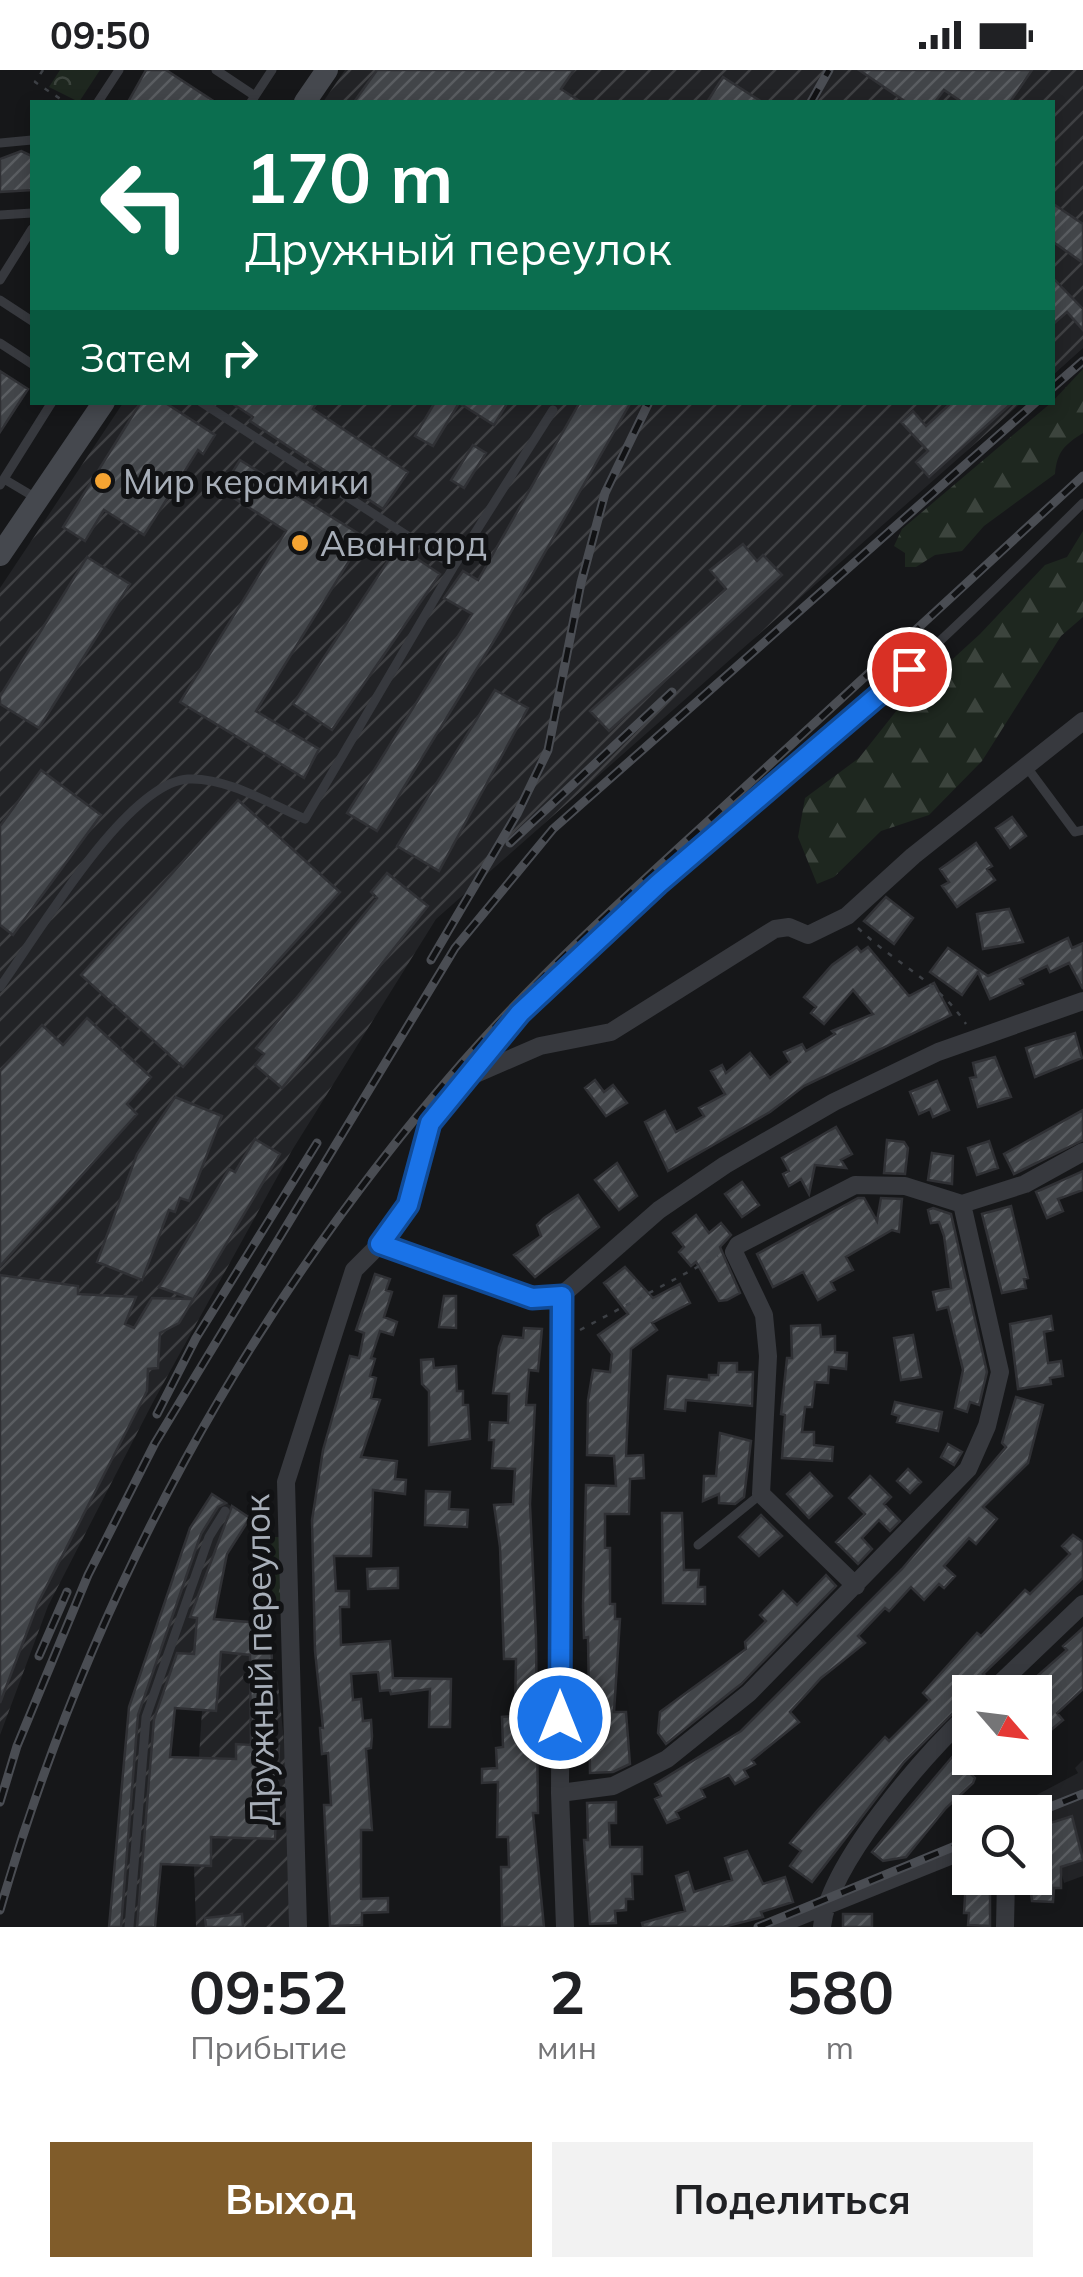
<!DOCTYPE html>
<html lang="ru">
<head>
<meta charset="utf-8">
<style>
	body { margin:0; font-family:Mulish,sans-serif; background:#f2f2f2; color:#202124; height:100vh; display:flex; flex-direction:column; font-size:38px; white-space:nowrap }
	* { box-sizing:border-box; margin:0 }
	p { font-size:32px; color:#757577 }
	.icon { flex:none; width:55px; height:55px; fill:none; stroke:currentColor; stroke-width:2; stroke-linecap:round; stroke-linejoin:round }
	.map { position:relative; height:1857px; overflow:hidden }
	.drawer { display:flex; flex-direction:column; background:#fff; flex:1 }
	.drawer>* { flex:none }
	.banner { position:absolute; left:30px; top:30px; width:1025px; height:305px; border-radius:0px; box-shadow:0 5px 15px #0003; background:#0b6e4f; color:#fff; overflow:hidden }
	.needle { width:65px; rotate:118deg }
	.fabs { position:absolute; left:952px; top:1605px; display:grid; gap:20px }
	.fabs a { display:grid; place-items:center; width:100px; height:100px; border-radius:0px; background:#fff; box-shadow:0 5px 15px #0003; font-size:50px }
	.pin { position:absolute; display:grid; place-items:center; width:85px; height:85px; color:#fff; margin:-42px; border:5px solid #fff; border-radius:50%; box-shadow:0 2px 10px #0007 }
	.me { position:absolute; width:110px; margin:-55px; rotate:0deg; stroke-linejoin:round; filter:drop-shadow(0 0 8px #0008) }
	.turn { display:flex; align-items:center; gap:35px; height:210px; padding:0 50px; font-size:45px }
	.turn .icon { width:130px; height:130px; stroke-width:2.5 }
	.turn b { display:block; font-size:70px; line-height:85px }
	.then { display:flex; align-items:center; height:95px; padding:0 50px; background:#0003; gap:20px; font-size:38px }
	.eta { display:flex; justify-content:space-evenly; align-items:center; height:170px; text-align:center }
	.eta b { font-size:60px; font-weight:700; line-height:70px }
	.button { display:flex; gap:20px; margin-top:auto; padding:20px 50px }
	.button a { flex:1; height:115px; border-radius:0px; background:#805c2a; color:#fff; font-size:40px; font-weight:700; line-height:115px; text-align:center }
	.button a+a { background:#f2f2f2; color:#202124 }
	.status { display:flex; justify-content:space-between; align-items:center; height:70px; padding:0 50px; background:#fff; direction:ltr }
	.status svg { height:28px; fill:currentColor }
	.map>svg:first-child { display:block }
	.built { fill:#222326 }
	.industrial { fill:url(#industrial-furrows) }
	.forest { fill:url(#forest-firs) }
	.park { fill:url(#park-crowns) }
	.building { fill:url(#building-hatch); stroke:#303135; stroke-width:2.5; fill-rule:evenodd }
	.lines { fill:none; stroke-linecap:round; stroke-linejoin:round }
	.path { stroke:#3d4045; stroke-width:2.5; stroke-dasharray:5 8; stroke-linecap:butt }
	.lane { stroke:#37393e; stroke-width:9 }
	.street { stroke:#37393e; stroke-width:18 }
	.secondary { stroke:#45484e; stroke-width:22 }
	.rail-casing { stroke:#4a4d53; stroke-width:9 }
	.rail { stroke:#111214; stroke-width:5; stroke-dasharray:15; stroke-linecap:butt }
	.route-casing { stroke:#114b97; stroke-width:25 }
	.route { stroke:#1a73e8; stroke-width:18 }
	.poi-dot { fill:#f5a432; stroke:#111214; stroke-width:4 }
	.labels { text-anchor:middle; dominant-baseline:central; stroke-width:10; stroke-linejoin:round; paint-order:stroke }
	.poi-label { font-size:35px; fill:#a8afb9; stroke:#111214; text-anchor:start }
	.street-label { font-size:35px; fill:#a8afb9; stroke:#111214 }
</style>
</head>
<body>
<div class="status"><b>09:50</b><svg viewBox="0 0 49 12"><path d="M0 12V9h3v3zM5 12V6h3v6zM10 12V3h3v9zM15 12V0h3v12zM26 1h20v11H26zM47 4h2v5h-2z"/></svg></div>
<div class="map">
<svg width="1083" height="1857" viewBox="0 0 1083 1857">
	<defs>
		<pattern id="industrial-furrows" width="10" height="10" patternUnits="userSpaceOnUse" patternTransform="scale(2.5)"><rect width="10" height="10" fill="#222326"/><path d="M-1 1l2-2M0 10L10 0M9 11l2-2" fill="none" stroke="#3f4043"/></pattern>
		<pattern id="forest-firs" width="22" height="20" patternUnits="userSpaceOnUse" patternTransform="scale(2.5)"><rect width="22" height="20" fill="#1e271f"/><path d="M5 1l3.5 6h-7zM16 11l3.5 6h-7z" fill="#3c443d"/></pattern>
		<pattern id="park-crowns" width="20" height="18" patternUnits="userSpaceOnUse" patternTransform="scale(2.5)"><rect width="20" height="18" fill="#1e271f"/><path d="M2 6a3 3 0 1 1 6 0M12 15a3 3 0 1 1 6 0" fill="none" stroke="#3c443d"/></pattern>
		<pattern id="building-hatch" width="6" height="6" patternUnits="userSpaceOnUse" patternTransform="scale(2.5)"><rect width="6" height="6" fill="#424549"/><path d="M-1 1l2-2M0 6l6-6M5 7l2-2" fill="none" stroke="#5a5d61"/></pattern>
	</defs>
	<rect width="100%" height="100%" fill="#161719"/>
	<path class="built" d="M1083 1690V1806L1064 1813 1060 1798 1035 1805V1742H1004L1078 1703 1075 1698Z"/>
	<path class="industrial" d="M345 0H1083V278L1053 305 1052 32H323Z
		M123 333H1021L436 849 291 1082 152 1334 48 1536 0 1665V518Z
		M212 1424 250 1448 227 1484 214 1549 272 1554 270 1587 278 1613 285 1681 292 1857H196L194 1796 178 1795 182 1687H199L202 1641 175 1638 155 1857H109L129 1637 190 1458Z"/>
	<path class="forest" d="M1083 299V363C1064 375 1057 382 1055 404L984 456 962 481 935 485 916 497H905V483L894 476 902 459 1052 332Z
		M1083 461V547L1061 566 982 691 929 745 881 761 834 807 817 814 798 767 805 728 859 688 897 640 980 564 1045 495 1067 487Z"/>
	<path class="park" d="M60 0H100L79 32 49 17Z
		M262 1467H282V1533H254V1494Z"/>
	<path class="building" d="M146 0H166L215 32H128Z
		M377 0H574L561 19 581 32H354Z
		M859 0H1032L1010 32H962L944 20 935 32H906Z
		M723 7 762 32H707Z
		M21 81 32 86V120L0 122V89Z
		M1052 133 1083 154V193L1052 171Z
		M1052 207 1083 239V260L1067 242 1052 255Z
		M0 301 28 319 0 362Z
		M141 332H164L215 365 203 384 198 380 144 465 104 440 85 471 63 457Z
		M230 332H317L313 339 408 402 383 439 250 351 253 347Z
		M435 332H508L494 355 459 333 433 376 415 366Z
		M580 332H631L500 561 377 761 347 743 472 544 444 528 463 501 478 510Z
		M952 332H1013L929 407 916 392 928 381 901 352 913 341 926 356Z
		M473 375 486 383 464 418 451 410Z
		M240 390 364 467 256 641 319 679 304 708 180 632 286 461 221 420Z
		M743 474 757 491 763 485 782 505 609 661 590 641 726 519 710 500Z
		M398 476 440 504 332 660 293 634Z
		M87 487 130 514 39 658 0 634V626Z
		M495 620 528 638 439 801 397 776Z
		M41 700 101 745 13 865 0 855V756Z
		M238 730 340 822 183 997 81 905Z
		M1012 747 1026 766 1010 778 996 758Z
		M976 773 992 796 987 799 995 810 957 837 942 816 949 812 940 799Z
		M387 803 428 836 282 1018 255 995 264 984 256 978 377 828 371 822Z
		M886 827 913 848 894 874 864 851Z
		M1009 839 1023 872 983 879 977 844Z
		M1068 868 1072 878 1083 873V919L1069 893 1050 902 1047 896 1020 909 1023 914 990 929 978 902 962 925 930 902 948 878 988 906Z
		M857 877 861 882 868 877 909 926 934 913 951 945 804 1016 770 1042 668 1101 645 1052 665 1041 676 1062 704 1046 699 1038 725 1024 711 1001 722 995 726 1003 750 983 770 1008 790 992 784 982 802 974 806 981 835 964 832 961 873 944 853 920 824 954 811 943 816 937 804 927 832 895Z
		M87 948 151 1007 127 1034 137 1044 0 1196V1001L42 955 63 975Z
		M1075 963 1082 988 1035 1007 1026 978Z
		M995 987 1011 1027 978 1037 970 1008 976 1007 973 993Z
		M595 1010 604 1022 613 1015 627 1033 606 1046 585 1018Z
		M937 1011 949 1040 933 1047 930 1039 919 1044 910 1022Z
		M175 1027 222 1046 189 1131 180 1128 175 1142 169 1140 142 1210 97 1192 137 1084Z
		M1083 1040V1070L1014 1104 1004 1084Z
		M836 1057 852 1084 841 1090 846 1098 815 1095 809 1124 801 1109 789 1116 783 1104 789 1101 782 1088Z
		M255 1069 280 1084 179 1253 160 1263 158 1298 148 1299 147 1321 38 1533 0 1633V1205L78 1216V1224L136 1227 125 1254 134 1258 152 1228 192 1229 159 1217 229 1099 235 1102Z
		M887 1070 904 1072 908 1078 905 1104 884 1103Z
		M989 1071 998 1098 977 1105 968 1078Z
		M932 1083 953 1086 952 1114 928 1110Z
		M617 1093 637 1126 619 1140 595 1110Z
		M1083 1101V1120L1058 1129 1063 1141 1047 1148 1036 1122Z
		M742 1112 759 1135 742 1147 725 1124Z
		M578 1125 599 1157 535 1207 514 1185 541 1166 537 1155 544 1148Z
		M858 1128H864L877 1151 881 1128 902 1129 899 1162 892 1160 846 1187 853 1200 831 1212 835 1220 818 1230 803 1202 773 1217 757 1184Z
		M1011 1136 1028 1208 1024 1209 1026 1218 1002 1223 982 1144Z
		M933 1138 951 1144 987 1302 979 1335 970 1332 967 1342 955 1338 963 1300 948 1237 937 1240 933 1222 951 1218 944 1166 939 1152 931 1153 928 1140Z
		M696 1145 709 1163 721 1153 731 1165 720 1177 740 1223 727 1230 719 1231 696 1192 691 1196 679 1182 684 1177 673 1163Z
		M625 1197 653 1228 680 1214 690 1233 652 1253 657 1260 631 1279 626 1386 643 1385 644 1408 630 1409 629 1444H605V1478H610V1534H615V1549H620L614 1642H626L630 1694 613 1702 590 1703 588 1567 584 1568 583 1536 586 1415 616 1416 614 1386 587 1385 588 1330 593 1300 610 1302 612 1284 598 1265 628 1244 604 1213Z
		M375 1204 390 1209 386 1220 392 1222 384 1247 397 1252 393 1265 380 1261 371 1288 375 1289 370 1306 376 1308 371 1328 380 1330 361 1387 397 1391 395 1409 406 1410 405 1424 373 1420 371 1486H334L336 1521H349V1537H340L341 1575 390 1571 393 1608 451 1609 450 1657H429L430 1619 391 1624 390 1620 380 1621 378 1602 351 1604 353 1630 361 1629 363 1651 371 1650 372 1666 371 1678 366 1679 372 1760H361V1829L388 1828V1842L362 1843V1855L330 1856 324 1735H331L328 1683 322 1684 320 1658H323L315 1581 312 1450 323 1380 350 1286 359 1288 364 1263 356 1260Z
		M444 1226H456V1258L439 1257Z
		M1051 1246 1053 1260 1044 1262 1048 1293 1061 1291 1063 1306 1050 1308 1051 1314 1018 1319 1010 1254Z
		M820 1255 821 1267 835 1266V1282L847 1283 846 1299 829 1297 828 1313 815 1312 812 1337H805L802 1362H814V1375L833 1377 832 1391 782 1388 785 1345 781 1344 787 1288H792L791 1256Z
		M524 1258 542 1259 538 1301 529 1300 526 1335H535L530 1434 536 1567 538 1743H533L544 1857H502L501 1797H509L508 1767H497L498 1712 482 1713V1699L497 1698 496 1678 503 1677 502 1647 512 1646 515 1636 516 1589H504L500 1477 494 1435 513 1434 515 1399 492 1398 494 1370H489L490 1352 508 1353 509 1324 493 1323 499 1277 503 1266 523 1268Z
		M913 1265 921 1307 901 1310 894 1268Z
		M433 1289 434 1298 456 1296 457 1321H463V1335H468L470 1369 429 1375V1321L422 1314 421 1290Z
		M719 1293H737V1302H753L752 1336 686 1330 685 1341 665 1339 668 1306 709 1310V1305H718Z
		M1016 1327 1043 1335 1028 1393 983 1437 997 1449 976 1474 969 1468 944 1496 955 1506 944 1518 939 1514 924 1530 911 1517 889 1541 885 1538 858 1566 865 1573 821 1608 790 1642 799 1652 752 1690 755 1694 744 1700 748 1707 735 1714 729 1705 701 1719 705 1727 676 1742 679 1748 667 1753 655 1729 661 1726 655 1714 741 1661 902 1499 1006 1377 1002 1373Z
		M895 1332 942 1342 938 1361 897 1352 899 1346 892 1344Z
		M720 1363 751 1371 744 1427 735 1434 719 1433V1424L703 1431 704 1406H716Z
		M948 1374 962 1382 954 1395 941 1387Z
		M908 1399 921 1412 910 1423 897 1411Z
		M810 1403 832 1426 809 1448 787 1424Z
		M870 1406 891 1427 884 1434 900 1451 890 1461 879 1450 862 1468 872 1479 858 1494 836 1472 865 1444 849 1428Z
		M426 1421 450 1422 449 1439 468 1440 467 1457 425 1455Z
		M212 1424 226 1433 218 1437 201 1464 138 1645 121 1857H109L129 1637 190 1458Z
		M232 1436 250 1448 227 1484 214 1549 272 1554 271 1676H279L275 1769 211 1767V1796L161 1794 155 1857H137L154 1649 177 1583 194 1584 197 1548 190 1547ZM221 1582 250 1585 251 1675 236 1674V1689L170 1687 175 1638 216 1641Z
		M662 1443H682L684 1500H699L698 1517H705V1534L663 1533Z
		M761 1445 782 1466 759 1486 739 1467Z
		M1073 1465 1083 1472V1508L983 1604 988 1608 904 1692 812 1812 790 1796 801 1781 790 1773 817 1741 885 1667 889 1671 930 1630 923 1623 977 1563 981 1566 1025 1520 1030 1524 1070 1484 1062 1476Z
		M398 1498V1518L368 1519 367 1499Z
		M826 1505 836 1516 741 1614 666 1674 658 1663 660 1642 746 1579 745 1572 766 1551 760 1545 783 1521 797 1535Z
		M1083 1558V1619L1057 1643 1063 1650 1035 1673V1622H1019L1067 1580 1063 1576Z
		M953 1686 975 1708 973 1713 946 1738 906 1787 883 1791 872 1782Z
		M616 1732V1753H609L610 1777H642V1804H632L633 1829H626V1840L615 1841 616 1853 590 1854 584 1770H588L587 1733Z
		M1072 1746 1083 1790 1061 1797V1818H1054L1053 1832 1032 1831 1029 1808H1035V1758Z
		M747 1781 763 1814 785 1807 793 1832 761 1842 763 1847 723 1857H643L642 1853 685 1841 676 1806 688 1802 694 1822 732 1810 725 1788Z
		M970 1808H990V1856L968 1855 969 1843H964L966 1810Z
		M242 1844 243 1857H206L205 1848Z
		M843 1844H872V1857H843Z"/>
	<g class="lines">
		<path class="path" d="M43 0 35 12 65 32
			M858 858C894 893 939 912 966 954
			M580 1260 718 1186"/>
		<path class="lane" d="M216 0 255 26
			M98 32 119 0
			M251 32 272 0
			M0 73 32 70
			M0 145 32 143
			M0 210 32 159
			M0 230 32 251
			M0 273 32 294
			M201 332 454 496
			M4 409 36 428
			M0 415 52 332
			M1026 696 1075 762 1083 760
			M0 917C37 866 126 713 188 709 227 707 270 734 305 749L454 496 553 340
			M470 1002C582 870 720 766 850 653 931 582 1007 508 1083 433
			M698 1475 761 1424
			M129 1857 146 1647 209 1467 225 1441"/>
		<path class="street" d="M380 1174 532 1228 562 1225 659 1140 725 1095 834 1032 938 982 1083 931
			M562 1225 560 1723 565 1857
			M856 1516 761 1424 768 1286 764 1245 734 1182 738 1175 855 1115 905 1116 962 1134 1025 1114 1083 1082
			M991 1622 1083 1534
			M560 1723 613 1716 667 1689 749 1623 968 1399 987 1356 1000 1302 962 1134
			M298 1857 286 1412 354 1200 380 1174 408 1135 429 1053 464 1009 540 976 611 962 775 859 789 857 808 865 847 846 913 786 1083 651
			M773 1857 970 1778
			M822 1857C829 1793 923 1687 970 1642
			M1005 1857 1006 1808"/>
		<path class="secondary" d="M305 32 327 0
			M0 485 104 332"/>
		<defs>
			<path id="rail" d="M811 32 829 0
				M1052 318 1083 291
				M510 773 672 622
				M431 890 517 744 548 680 581 513 605 423 649 332
				M157 1344 196 1268 317 1073
				M39 1586 67 1522
				M0 1732 17 1676 88 1505 155 1373 455 878 553 759 1036 332
				M1035 1743 1083 1724
				M0 1840C91 1525 247 1240 462 993 545 898 639 815 731 730 849 622 966 514 1083 406
				M758 1857 970 1770"/>
		</defs>
		<use href="#rail" class="rail-casing"/>
		<use href="#rail" class="rail"/>
	</g>
	<g class="lines">
		<defs>
			<path id="route" d="M560 1648 562 1226 532 1228 380 1174 408 1135 430 1053 520 943 658 814 909 599"/>
		</defs>
		<use href="#route" class="route-casing"/>
		<use href="#route" class="route"/>
	</g>
	<g class="poi-dot">
		<circle cx="103" cy="411" r="10"/>
		<circle cx="300" cy="473" r="10"/>
	</g>
	<g class="labels">
		<g class="poi-label">
			<text x="123" y="411">Мир керамики</text>
			<text x="320" y="473">Авангард</text>
		</g>
		<g class="street-label">
			<text transform="translate(259 1590) rotate(-91)">Дружный переулок</text>
		</g>
	</g>
</svg>
<div class="fabs">
<a><svg class="needle" viewBox="-14 -14 28 28"><path d="M0-13l5 13h-10z" fill="#e53935"/><path d="M0 13l5-13h-10z" fill="#757577"/></svg></a>
<a><svg class="icon" aria-label="search" viewBox="0 0 24 24"><circle cx="10" cy="10" r="6"/><path d="M15 15l6 6"/></svg></a>
</div>
<div class="pin" style="left:909px;top:599px;background:#d93025"><svg class="icon" aria-label="arrive" viewBox="0 0 24 24"><path d="M6 21V4h12l-3 4 3 4H6"/></svg></div>
<svg class="me" style="left:560px;top:1648px" viewBox="-20 -20 40 40"><circle r="17" fill="#1a73e8" stroke="#fff" stroke-width="3"/><path d="M0-11L8 9 0 5-8 9z" fill="#fff"/></svg>
<div class="banner">
<div class="turn"><svg class="icon" aria-label="left" viewBox="0 0 24 24"><path d="M17 20v-9H6M10 6l-5 5 5 5"/></svg><div><b>170 m</b>Дружный переулок</div></div>
<div class="then">Затем<svg class="icon" aria-label="right" viewBox="0 0 24 24"><path d="M7 20v-9h11M14 6l5 5-5 5"/></svg></div>
</div>
</div>
<section class="drawer">
<div class="eta">
<div><b>09:52</b><p>Прибытие</p></div>
<div><b>2</b><p>мин</p></div>
<div><b>580</b><p>m</p></div>
</div>
<div class="button"><a>Выход</a><a>Поделиться</a></div>
</section>
</body>
</html>
